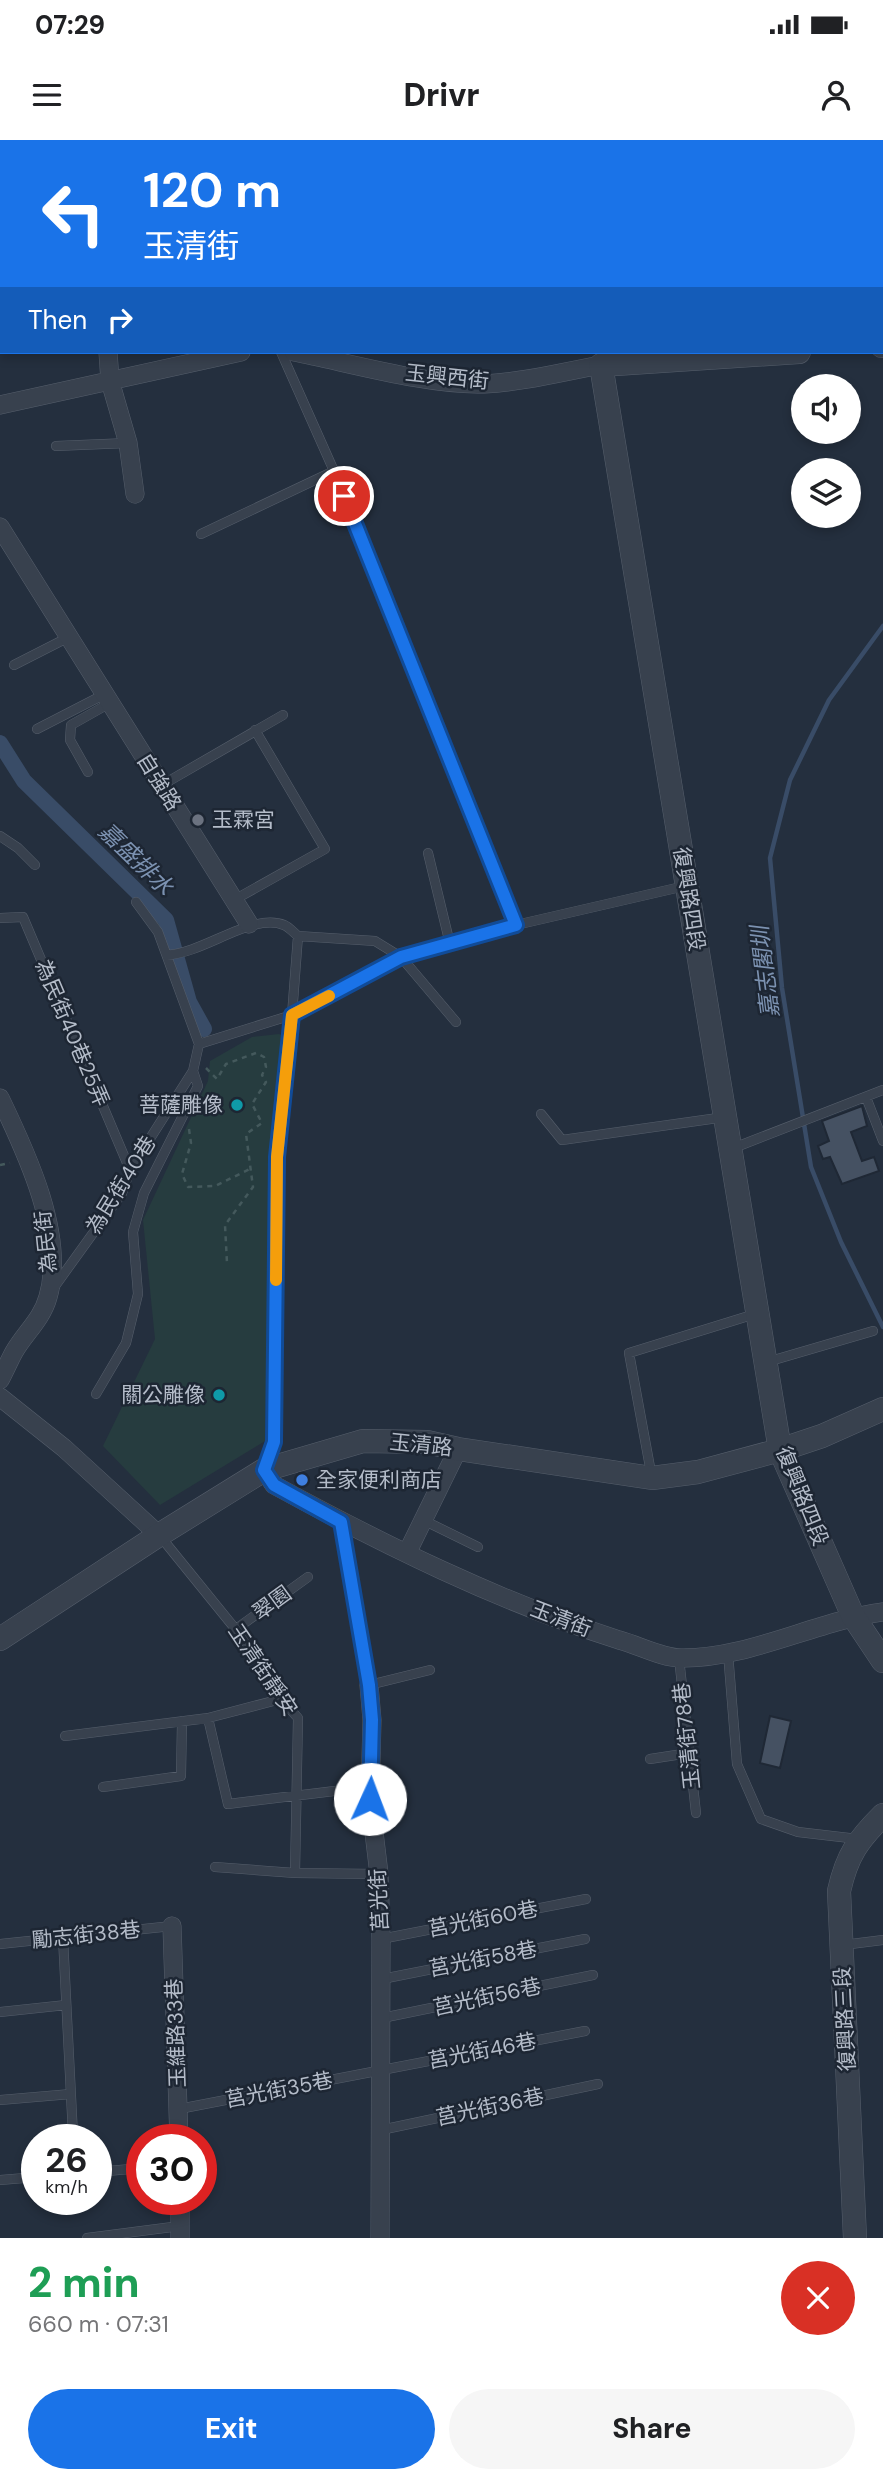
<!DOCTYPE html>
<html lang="en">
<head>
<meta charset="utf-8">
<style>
	body { margin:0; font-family:"DM Sans","Noto Sans TC",sans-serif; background:#f6f6f6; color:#202124; height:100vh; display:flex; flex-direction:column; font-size:26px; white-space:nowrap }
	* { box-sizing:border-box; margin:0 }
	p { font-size:23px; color:#757577 }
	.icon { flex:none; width:38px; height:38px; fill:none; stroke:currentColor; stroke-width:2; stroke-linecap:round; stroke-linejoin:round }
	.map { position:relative; height:2098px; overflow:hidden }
	.panel { display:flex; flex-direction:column; background:#fff; flex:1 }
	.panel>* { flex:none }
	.banner { position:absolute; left:0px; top:0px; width:884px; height:214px; box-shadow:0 4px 10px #0003; background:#1a73e8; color:#fff; overflow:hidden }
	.buttons { position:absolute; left:791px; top:234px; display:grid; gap:14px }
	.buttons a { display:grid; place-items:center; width:70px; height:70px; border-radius:50%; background:#fff; box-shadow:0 4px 10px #0003; font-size:35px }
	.speed { position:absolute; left:21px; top:1984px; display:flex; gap:14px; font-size:35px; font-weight:700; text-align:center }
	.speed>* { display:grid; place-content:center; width:91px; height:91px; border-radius:50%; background:#fff; box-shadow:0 4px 10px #0003; line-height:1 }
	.speed small { font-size:18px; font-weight:400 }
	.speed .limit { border:10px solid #d22; background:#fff; color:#111 }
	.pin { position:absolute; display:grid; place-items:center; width:60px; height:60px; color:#fff; margin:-30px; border:4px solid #fff; border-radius:50%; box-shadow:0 2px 7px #0007 }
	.me { position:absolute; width:77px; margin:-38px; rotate:2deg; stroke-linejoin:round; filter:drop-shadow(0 0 5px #0008) }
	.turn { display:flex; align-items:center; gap:24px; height:147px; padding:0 28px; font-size:32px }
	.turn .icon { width:91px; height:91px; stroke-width:2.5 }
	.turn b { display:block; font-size:49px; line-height:60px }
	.then { display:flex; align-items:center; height:66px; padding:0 28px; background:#0003; gap:14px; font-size:26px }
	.round { display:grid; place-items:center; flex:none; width:74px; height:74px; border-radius:37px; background:#f6f6f6 }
	.head { display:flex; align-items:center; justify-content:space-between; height:119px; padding:0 28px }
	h1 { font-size:42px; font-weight:800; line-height:52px; color:#1e9e55 }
	.action { display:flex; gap:14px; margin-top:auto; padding:14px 28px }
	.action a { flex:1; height:80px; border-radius:42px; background:#1a73e8; color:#fff; font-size:28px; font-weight:800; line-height:80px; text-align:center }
	.action a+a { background:#f6f6f6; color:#202124 }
	.status { display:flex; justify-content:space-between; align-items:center; height:49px; padding:0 35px; background:#fff; direction:ltr }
	.status svg { height:19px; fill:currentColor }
	header { display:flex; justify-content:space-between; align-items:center; height:91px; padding:0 28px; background:#fff; font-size:32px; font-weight:800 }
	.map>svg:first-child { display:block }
	.green { fill:#263c3f }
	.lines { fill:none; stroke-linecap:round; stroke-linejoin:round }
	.stream { stroke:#394c67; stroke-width:4.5 }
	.canal { stroke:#394c67; stroke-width:16 }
	.building { fill:#455162; stroke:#1f2835; stroke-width:2 }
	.service-casing { stroke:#565f6c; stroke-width:10 }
	.minor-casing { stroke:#565f6c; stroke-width:19 }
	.tertiary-casing { stroke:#565f6c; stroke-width:24 }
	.path { stroke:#44595c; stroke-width:2.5; stroke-dasharray:5 5; stroke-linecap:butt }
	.service { stroke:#38414e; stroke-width:9 }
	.minor { stroke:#38414e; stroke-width:18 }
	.tertiary { stroke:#38414e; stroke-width:23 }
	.route-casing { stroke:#114b97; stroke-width:18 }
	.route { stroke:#1a73e8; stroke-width:12 }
	.slow { stroke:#f59e0b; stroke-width:12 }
	.worship-dot { fill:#6b7280; stroke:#1d2633; stroke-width:2.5 }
	.culture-dot { fill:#0f9aa8; stroke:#1d2633; stroke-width:2.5 }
	.shop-dot { fill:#3f7fe0; stroke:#1d2633; stroke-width:2.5 }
	.labels { text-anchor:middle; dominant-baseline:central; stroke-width:5; stroke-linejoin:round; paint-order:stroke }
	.street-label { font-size:21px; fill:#b4bcc9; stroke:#1d2633 }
	.poi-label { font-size:21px; fill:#b4bcc9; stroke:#1d2633; text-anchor:start }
	.water-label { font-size:23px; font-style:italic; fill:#7c92b1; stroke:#1d2633 }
</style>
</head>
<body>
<div class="status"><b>07:29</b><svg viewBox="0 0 49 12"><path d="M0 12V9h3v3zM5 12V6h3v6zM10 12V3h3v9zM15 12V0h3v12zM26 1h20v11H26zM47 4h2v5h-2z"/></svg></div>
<header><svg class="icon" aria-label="menu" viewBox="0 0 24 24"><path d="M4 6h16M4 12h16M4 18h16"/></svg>Drivr<svg class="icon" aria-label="person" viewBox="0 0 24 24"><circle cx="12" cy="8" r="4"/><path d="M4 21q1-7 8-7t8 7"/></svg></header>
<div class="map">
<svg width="883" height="2098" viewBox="0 0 883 2098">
	<rect width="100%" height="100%" fill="#242f3e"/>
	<path class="green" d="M279 894 287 898 272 1011 265 1301 160 1365 103 1306 155 1199 143 1080 208 941 210 921 252 897Z"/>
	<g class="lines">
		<path class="stream" d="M883 486 829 560 790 640 770 718 782 848 811 1027 841 1102 883 1187"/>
		<path class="canal" d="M0 603 24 641 166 780 189 862 204 889"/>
	</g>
	<path class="building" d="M862 966 867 986 851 992 862 1021 874 1017 879 1031 842 1044 830 1017 823 1019 818 1006 829 1001 822 981Z
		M770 1576 791 1581 780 1628 760 1623Z"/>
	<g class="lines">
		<defs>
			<path id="service" d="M571 0V2
				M281 212 334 331 516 785
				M56 306 128 303
				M201 394 334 331
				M14 525 69 497
				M37 589 105 554
				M88 632 70 600 71 585 110 563
				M162 645 283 575
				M0 696 18 708 35 725
				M428 713 450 804
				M234 760 325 709 255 590
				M136 762 158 792 199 904
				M0 778 23 777 130 1030
				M298 796 375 801 401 817 456 882
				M866 957 883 1001
				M541 974 562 1000 725 977
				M731 1009 883 950
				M55 1146 122 1053 130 1030 193 931 199 904 292 875 298 796C294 793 289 787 284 785 253 772 204 813 167 815
				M767 1222 873 1191
				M96 1254 126 1203 138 1154 133 1092 144 1053 198 946 193 931
				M265 1328 273 1302 277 1017 292 875 401 817 516 785 685 746
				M652 1338 629 1213 755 1174
				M423 1380 478 1407
				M341 1382 369 1545 430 1530
				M160 1396 254 1512 281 1559 298 1578 295 1733
				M236 1489 308 1437
				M728 1513 737 1624 761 1679 798 1692 858 1699
				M679 1518 696 1673
				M208 1578 228 1664 351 1649
				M65 1596 208 1578 281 1559
				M650 1619 689 1613
				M103 1647 181 1636 182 1581
				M215 1727 295 1733 379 1734
				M63 1798 73 1995
				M381 1799 586 1759
				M0 1804 172 1786
				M843 1805 883 1800
				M382 1839 585 1799
				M0 1872 66 1865
				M382 1878 593 1835
				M0 1960 71 1954
				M179 1969 585 1891
				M381 1990 598 1944
				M96 2032 142 2028
				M0 2040 37 2037
				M87 2098 180 2086"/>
			<path id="minor" d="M97 0 98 2
				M108 212 110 241 128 303 135 354
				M294 212C350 223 430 246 484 244 524 242 562 232 601 225
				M0 265 241 212
				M0 387 249 784
				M0 958C26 1012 66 1096 48 1157 42 1179 25 1193 14 1212 9 1221 5 1231 0 1240
				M0 1257 64 1308 159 1395
				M264 1330 274 1345C384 1405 500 1462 619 1500 638 1505 662 1518 681 1518 748 1519 816 1481 883 1472
				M407 1413 458 1309
				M369 1545 372 1580 370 1659 379 1734 381 1799 380 2098
				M172 1786 179 2000
				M180 2060V2098"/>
			<path id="tertiary" d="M882 206H883
				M799 212 601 225 780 1310 853 1476 883 1521
				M0 1499 159 1395 264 1330 363 1301 427 1302 458 1309 652 1338 698 1332 780 1310 822 1296 883 1269
				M855 2098 839 1751C847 1715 858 1700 883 1675"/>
		</defs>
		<use href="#service" class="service-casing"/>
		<use href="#minor" class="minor-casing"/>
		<use href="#tertiary" class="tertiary-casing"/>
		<path class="path" d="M206 928 217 939 226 924 256 913 264 917 266 927 262 935 266 942 252 964 262 983 246 994 253 1047 225 1085 227 1123
			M189 989 191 1003 182 1034 188 1047 215 1046 250 1029
			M0 1025 10 1023"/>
		<use href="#service" class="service"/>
		<use href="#minor" class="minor"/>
		<use href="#tertiary" class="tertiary"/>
	</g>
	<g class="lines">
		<defs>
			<path id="route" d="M344 356 516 785 401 817 292 875 277 1017 274 1302 264 1330 274 1345 341 1382 369 1545 372 1580 370 1659"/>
		</defs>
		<use href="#route" class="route-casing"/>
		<use href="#route" class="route"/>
		<path class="slow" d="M276 1140 277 1017 292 875 329 856"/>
	</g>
	<circle class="worship-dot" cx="198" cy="680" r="7"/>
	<g class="culture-dot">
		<circle cx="237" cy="965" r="7"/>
		<circle cx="219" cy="1255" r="7"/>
	</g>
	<circle class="shop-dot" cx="302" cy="1340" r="7"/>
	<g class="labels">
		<g class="street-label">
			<text transform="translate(447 237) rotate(6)">玉興西街</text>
			<text transform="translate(159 642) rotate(58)">自強路</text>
			<text transform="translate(689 759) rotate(81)">復興路四段</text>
			<text transform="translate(72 893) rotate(67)">為民街40巷25弄</text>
			<text transform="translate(121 1045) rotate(-58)">為民街40巷</text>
			<text transform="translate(46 1102) rotate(-96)">為民街</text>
			<text transform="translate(421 1305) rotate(6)">玉清路</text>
			<text transform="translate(802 1356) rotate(68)">復興路四段</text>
			<text transform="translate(272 1463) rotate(-36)">翠園</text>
			<text transform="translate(561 1479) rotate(21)">玉清街</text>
			<text transform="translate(263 1530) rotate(56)">玉清街靜安</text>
			<text transform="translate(687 1596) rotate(-96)">玉清街78巷</text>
			<text transform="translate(379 1760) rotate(-93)">莒光街</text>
			<text transform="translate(483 1779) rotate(-11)">莒光街60巷</text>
			<text transform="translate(86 1795) rotate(-6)">勵志街38巷</text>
			<text transform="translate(483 1819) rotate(-11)">莒光街58巷</text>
			<text transform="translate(487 1857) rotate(-12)">莒光街56巷</text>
			<text transform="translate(845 1879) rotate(-93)">復興路三段</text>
			<text transform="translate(176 1893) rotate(-92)">玉維路33巷</text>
			<text transform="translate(482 1911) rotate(-11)">莒光街46巷</text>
			<text transform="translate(279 1950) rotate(-11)">莒光街35巷</text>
			<text transform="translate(490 1967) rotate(-12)">莒光街36巷</text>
		</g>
		<g class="poi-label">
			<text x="212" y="680">玉霖宮</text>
			<text x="223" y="965" text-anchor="end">菩薩雕像</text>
			<text x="205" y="1255" text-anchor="end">關公雕像</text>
			<text x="316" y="1340">全家便利商店</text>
		</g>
		<g class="water-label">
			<text transform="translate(136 719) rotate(44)">嘉盛排水</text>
			<text transform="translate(765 832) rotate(-97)">嘉志閣圳</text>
		</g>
	</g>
</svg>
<div class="buttons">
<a><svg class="icon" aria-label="sound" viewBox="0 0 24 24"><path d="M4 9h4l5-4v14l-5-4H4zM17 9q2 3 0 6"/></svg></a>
<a><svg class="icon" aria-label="layers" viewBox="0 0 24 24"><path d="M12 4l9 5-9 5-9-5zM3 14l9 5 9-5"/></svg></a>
</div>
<div class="speed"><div>26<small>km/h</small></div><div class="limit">30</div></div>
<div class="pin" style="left:344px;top:356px;background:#d93025"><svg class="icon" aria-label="arrive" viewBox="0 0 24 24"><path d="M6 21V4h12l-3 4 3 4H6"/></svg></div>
<svg class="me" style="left:370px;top:1659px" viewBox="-20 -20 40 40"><circle r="19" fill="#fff"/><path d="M0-13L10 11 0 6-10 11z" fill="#1a73e8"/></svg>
<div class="banner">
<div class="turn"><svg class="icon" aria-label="left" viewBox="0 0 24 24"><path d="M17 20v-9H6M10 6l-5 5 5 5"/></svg><div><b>120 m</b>玉清街</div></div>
<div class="then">Then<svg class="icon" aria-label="right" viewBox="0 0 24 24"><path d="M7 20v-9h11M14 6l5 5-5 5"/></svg></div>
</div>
</div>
<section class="panel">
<div class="head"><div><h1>2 min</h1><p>660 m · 07:31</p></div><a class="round" style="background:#d93025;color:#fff"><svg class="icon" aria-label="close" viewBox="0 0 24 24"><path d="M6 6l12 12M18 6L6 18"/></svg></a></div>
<div class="action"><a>Exit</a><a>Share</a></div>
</section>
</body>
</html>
